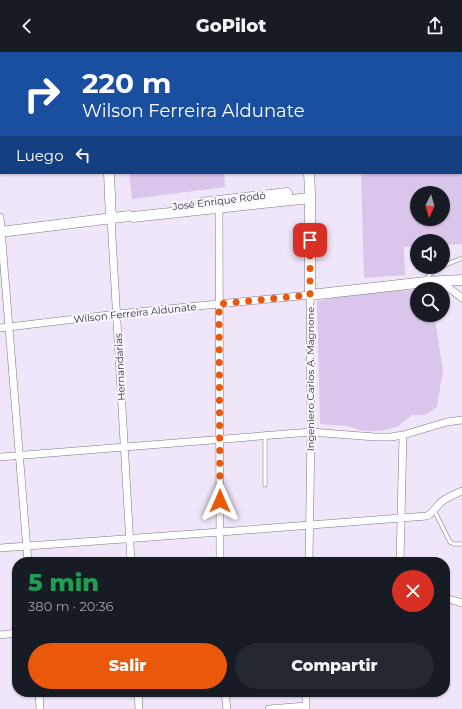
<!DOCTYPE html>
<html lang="es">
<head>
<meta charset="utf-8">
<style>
	body { margin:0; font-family:Montserrat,sans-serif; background:#242831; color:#f1f3f6; height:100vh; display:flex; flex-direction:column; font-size:15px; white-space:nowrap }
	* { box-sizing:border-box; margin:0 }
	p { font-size:13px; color:#9ea1a6 }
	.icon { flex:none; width:22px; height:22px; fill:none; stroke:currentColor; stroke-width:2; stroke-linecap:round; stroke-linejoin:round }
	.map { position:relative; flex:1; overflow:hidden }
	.details { position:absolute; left:12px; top:505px; width:438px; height:140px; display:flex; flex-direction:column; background:#171b24; border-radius:16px; box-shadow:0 1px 3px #0004 }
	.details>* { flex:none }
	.guide { position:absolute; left:0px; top:0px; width:462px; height:122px; box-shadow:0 1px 3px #0004; background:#1a4fa0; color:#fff; overflow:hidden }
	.needle { width:26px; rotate:185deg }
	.fabs { position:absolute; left:410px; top:134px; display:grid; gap:8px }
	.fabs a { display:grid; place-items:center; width:40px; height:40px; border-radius:50%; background:#171b24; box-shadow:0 1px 3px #0004; font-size:20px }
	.pin { position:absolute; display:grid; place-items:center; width:34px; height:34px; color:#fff; margin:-17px; border-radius:8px; box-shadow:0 2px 6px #0006 }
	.me { position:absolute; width:44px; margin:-22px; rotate:0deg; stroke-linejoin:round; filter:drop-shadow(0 0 3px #0008) }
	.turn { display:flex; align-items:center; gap:14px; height:84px; padding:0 16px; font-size:18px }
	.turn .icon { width:52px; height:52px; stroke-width:2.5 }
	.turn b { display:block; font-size:28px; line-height:34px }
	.then { display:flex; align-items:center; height:38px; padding:0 16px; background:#0003; gap:8px; font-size:15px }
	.round { display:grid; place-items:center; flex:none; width:42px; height:42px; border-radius:21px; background:#242831 }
	.head { display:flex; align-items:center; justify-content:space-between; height:68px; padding:0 16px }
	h1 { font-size:24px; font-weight:800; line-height:30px; color:#1e9e55 }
	.button { display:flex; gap:8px; margin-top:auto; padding:8px 16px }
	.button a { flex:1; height:46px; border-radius:24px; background:#ea580c; color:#fff; font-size:16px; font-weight:800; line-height:46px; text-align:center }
	.button a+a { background:#242831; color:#f1f3f6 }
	header { display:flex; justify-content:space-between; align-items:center; height:52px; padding:0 16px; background:#171b24; font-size:18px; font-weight:800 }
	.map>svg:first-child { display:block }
	.green { fill:#dac6eb; fill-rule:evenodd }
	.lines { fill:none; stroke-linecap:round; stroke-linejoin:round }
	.lane-casing { stroke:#7e7586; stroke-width:4.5 }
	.street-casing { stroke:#7e7586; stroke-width:8 }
	.secondary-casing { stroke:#7e7586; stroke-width:11 }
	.lane { stroke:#fff; stroke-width:3.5 }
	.street { stroke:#fff; stroke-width:7 }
	.secondary { stroke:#fff; stroke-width:10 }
	.route { stroke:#ea580c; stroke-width:7; stroke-dasharray:0 12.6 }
	.labels { text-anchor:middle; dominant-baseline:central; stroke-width:4; stroke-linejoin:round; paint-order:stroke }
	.street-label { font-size:10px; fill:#343038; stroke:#faf6fe }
</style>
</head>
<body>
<header><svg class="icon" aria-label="back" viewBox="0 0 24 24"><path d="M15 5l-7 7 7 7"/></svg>GoPilot<svg class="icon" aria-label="share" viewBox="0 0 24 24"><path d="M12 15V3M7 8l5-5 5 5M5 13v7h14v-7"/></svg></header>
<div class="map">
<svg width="462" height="657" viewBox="0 0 462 657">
	<rect width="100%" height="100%" fill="#f0e6f9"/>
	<path class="green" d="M461 65H462V192L443 193V189H417V194L404 195 405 223 364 226 361 121H461ZM417 141H443V167H417Z
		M129 121H224L225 135 132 147Z
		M417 238V263H432L435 268 443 318 437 355 425 363H412L397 375 380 379H363L347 374 320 372 317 249 367 240Z"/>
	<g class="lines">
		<defs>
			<path id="lane" d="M1 0V1
				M443 214 462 206
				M427 228 429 223 440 215
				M265 383V433
				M434 458 450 490 454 492H462"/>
			<path id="street" d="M57 0 68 1 77 0
				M86 0V1
				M339 0V1
				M429 0V1
				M368 1V0
				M444 1 452 0
				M461 59H462
				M219 153 220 510
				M0 165 28 510
				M111 167 131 510
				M437 230 449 236 462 246
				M0 276 117 262 310 243 311 380 309 510
				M0 405 311 380 375 385H391L403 383 447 370 462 368
				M0 496 220 480 427 464C433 461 436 455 441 450 448 445 455 442 462 439
				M400 510 403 383
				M445 546 462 551
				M0 583 17 581
				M39 640 40 657
				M138 640 139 657
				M225 640 227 657
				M269 657 306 654
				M306 657V640"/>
			<path id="secondary" d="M285 0V1
				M0 93H1
				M109 121 111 167
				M309 121 310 139V243L426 230 462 228
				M201 151 287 141
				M0 180 129 164 133 165 310 146"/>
		</defs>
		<use href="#lane" class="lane-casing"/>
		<use href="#street" class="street-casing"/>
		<use href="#secondary" class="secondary-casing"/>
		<use href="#lane" class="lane"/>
		<use href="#street" class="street"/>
		<use href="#secondary" class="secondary"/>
	</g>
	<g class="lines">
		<path class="route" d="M220 449 219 252 310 243V188"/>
	</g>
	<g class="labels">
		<g class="street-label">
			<text transform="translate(219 149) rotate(-7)">José Enrique Rodó</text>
			<text transform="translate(135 261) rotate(-6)">Wilson Ferreira Aldunate</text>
			<text transform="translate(120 315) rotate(-93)">Hernandarias</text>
			<text transform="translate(310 327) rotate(-90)">Ingeniero Carlos A. Magnone</text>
		</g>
	</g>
</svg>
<div class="fabs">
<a><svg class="needle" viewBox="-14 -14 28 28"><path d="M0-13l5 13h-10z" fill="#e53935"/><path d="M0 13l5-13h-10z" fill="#9ea1a6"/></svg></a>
<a><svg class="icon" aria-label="sound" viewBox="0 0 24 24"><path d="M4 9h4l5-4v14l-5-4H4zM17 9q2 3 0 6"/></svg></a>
<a><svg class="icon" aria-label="search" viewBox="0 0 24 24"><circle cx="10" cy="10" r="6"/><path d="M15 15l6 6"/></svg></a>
</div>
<div class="pin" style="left:310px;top:188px;background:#d93025"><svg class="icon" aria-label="arrive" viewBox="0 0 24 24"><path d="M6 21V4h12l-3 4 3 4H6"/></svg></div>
<svg class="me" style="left:220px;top:449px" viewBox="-20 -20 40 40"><path d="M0-17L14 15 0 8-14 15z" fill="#ea580c" stroke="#fff" stroke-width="4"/></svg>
<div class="guide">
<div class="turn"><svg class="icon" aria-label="right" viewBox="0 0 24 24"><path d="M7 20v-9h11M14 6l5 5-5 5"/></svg><div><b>220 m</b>Wilson Ferreira Aldunate</div></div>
<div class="then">Luego<svg class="icon" aria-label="left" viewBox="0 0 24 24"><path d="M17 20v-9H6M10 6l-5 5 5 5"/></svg></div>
</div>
<section class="details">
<div class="head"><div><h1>5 min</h1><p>380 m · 20:36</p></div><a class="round" style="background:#d93025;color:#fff"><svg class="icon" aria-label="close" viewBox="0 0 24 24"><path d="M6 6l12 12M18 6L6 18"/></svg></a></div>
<div class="button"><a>Salir</a><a>Compartir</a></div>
</section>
</div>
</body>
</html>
